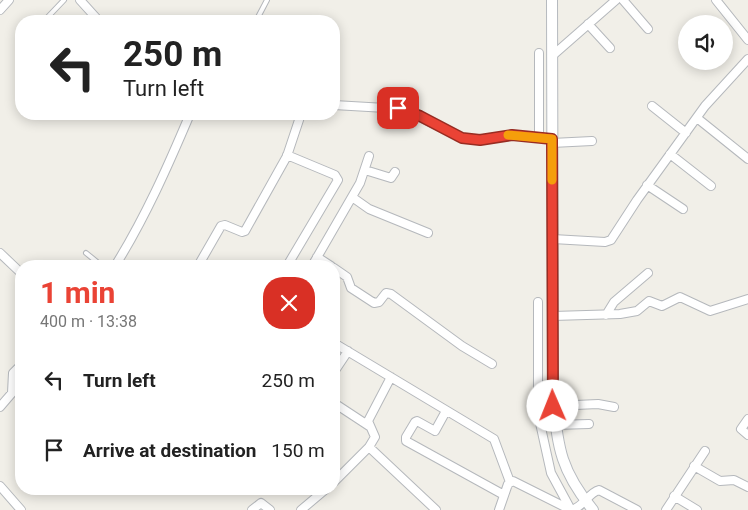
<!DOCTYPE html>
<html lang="en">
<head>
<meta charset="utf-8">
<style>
	body { margin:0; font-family:Roboto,sans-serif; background:#f6f6f6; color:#222; height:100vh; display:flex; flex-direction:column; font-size:19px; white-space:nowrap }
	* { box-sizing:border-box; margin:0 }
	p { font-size:16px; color:#767676 }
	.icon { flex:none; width:28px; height:28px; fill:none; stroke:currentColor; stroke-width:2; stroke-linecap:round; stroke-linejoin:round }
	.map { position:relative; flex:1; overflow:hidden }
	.drawer { position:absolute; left:15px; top:260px; width:325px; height:235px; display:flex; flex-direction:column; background:#fff; border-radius:20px; box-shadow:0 2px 12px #0003 }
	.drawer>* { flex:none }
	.top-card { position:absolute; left:15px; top:15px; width:325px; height:105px; border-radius:20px; box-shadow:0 2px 12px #0003; background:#fff; color:#222; overflow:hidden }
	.buttons { position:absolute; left:678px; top:15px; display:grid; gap:10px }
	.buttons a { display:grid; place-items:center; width:55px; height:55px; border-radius:50%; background:#fff; box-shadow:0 2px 12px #0003; font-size:25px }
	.pin { position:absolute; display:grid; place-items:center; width:42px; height:42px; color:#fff; margin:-21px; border-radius:10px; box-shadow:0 2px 8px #0006 }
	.me { position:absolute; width:55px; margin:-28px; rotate:359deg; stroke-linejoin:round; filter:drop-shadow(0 0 4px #0008) }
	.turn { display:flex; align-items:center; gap:18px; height:105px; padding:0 25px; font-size:22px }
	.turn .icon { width:65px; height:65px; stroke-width:2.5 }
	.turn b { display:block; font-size:35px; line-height:42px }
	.round { display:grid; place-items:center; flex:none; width:52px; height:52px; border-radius:20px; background:#f6f6f6 }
	.summary { display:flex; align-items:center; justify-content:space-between; height:85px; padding:0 25px }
	h1 { font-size:30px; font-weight:700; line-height:38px; color:#ea4335 }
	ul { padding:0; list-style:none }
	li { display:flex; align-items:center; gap:15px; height:70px; padding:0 25px }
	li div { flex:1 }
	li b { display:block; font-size:19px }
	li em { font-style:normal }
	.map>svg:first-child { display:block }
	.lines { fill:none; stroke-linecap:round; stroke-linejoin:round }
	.lane-casing { stroke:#b5b8bc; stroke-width:6 }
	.street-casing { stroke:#b5b8bc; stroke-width:10 }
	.secondary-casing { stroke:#b6babf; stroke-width:12 }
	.lane { stroke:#fff; stroke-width:4 }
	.street { stroke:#fff; stroke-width:8 }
	.secondary { stroke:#fff; stroke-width:10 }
	.route-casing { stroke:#982c22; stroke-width:12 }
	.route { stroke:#ea4335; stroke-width:9 }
	.slow { stroke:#f59e0b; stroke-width:9 }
</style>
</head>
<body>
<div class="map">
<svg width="748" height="510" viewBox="0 0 748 510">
	<rect width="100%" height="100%" fill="#f1efe8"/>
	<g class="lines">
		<defs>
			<path id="lane" d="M44 21 64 0
				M256 21 267 0
				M19 49 21 47
				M86 253 102 266"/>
			<path id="street" d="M80 0 99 21
				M623 0 648 29
				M716 0 748 40
				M0 10 9 0
				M588 24 610 48
				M539 53V137
				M552 56 616 0
				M334 105 403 109 463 138 480 140 512 135 552 139
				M652 106 686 133
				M697 118 748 159
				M552 143 592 141
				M670 154 711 186
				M287 155 335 175 338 180 287 266
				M365 170 391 178 395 172
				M647 185 683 209
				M352 197 369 209 428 233
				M553 239 605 242 611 240 637 200 705 106 748 59
				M0 253 21 273
				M317 257 331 266
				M115 266C145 218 168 166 190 114
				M198 266 221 226 225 225 242 232 245 231 287 156 301 114
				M312 266 360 183 369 156
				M334 268 347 277 351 288 374 303 379 302 386 293 391 294 462 346 492 364
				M538 302V414L551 473 571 510
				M606 315 614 302 648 273
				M553 316 620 314 637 311 649 301 662 306 680 297 710 311 748 299
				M334 343 494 439 510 482
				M334 372 348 351
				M334 403 369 426
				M553 406 598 404 614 407
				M0 407 12 393 13 373 21 365
				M446 411 435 431 417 421 415 422 406 437V441L504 495
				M748 419 741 429 748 435
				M555 425 589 424
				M369 447 375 437 368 421 391 377
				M694 466 720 481 734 480 748 487
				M334 482 369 447 436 510
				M0 486 21 510
				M674 496 697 510
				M252 510 261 503 270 510
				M301 510 326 489
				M499 510 508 484 513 481 571 510
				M571 510C584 507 588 493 599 490L637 510
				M666 510 705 451"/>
			<path id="secondary" d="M552 0 553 400C558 449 561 471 593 510"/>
		</defs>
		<use href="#lane" class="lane-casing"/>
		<use href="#street" class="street-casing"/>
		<use href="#secondary" class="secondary-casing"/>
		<use href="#lane" class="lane"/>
		<use href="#street" class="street"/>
		<use href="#secondary" class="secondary"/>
	</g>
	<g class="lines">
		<defs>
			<path id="route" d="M398 108 420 116 462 138 480 140 512 135 552 139 553 406"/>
		</defs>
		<use href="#route" class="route-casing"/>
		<use href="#route" class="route"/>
		<path class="slow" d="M508 135 552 139V180"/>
	</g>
</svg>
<div class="buttons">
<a><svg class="icon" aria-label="sound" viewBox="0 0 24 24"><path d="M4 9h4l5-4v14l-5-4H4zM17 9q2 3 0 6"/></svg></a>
</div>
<div class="pin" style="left:398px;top:108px;background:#d93025"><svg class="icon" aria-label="arrive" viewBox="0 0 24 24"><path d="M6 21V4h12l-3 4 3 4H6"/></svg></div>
<svg class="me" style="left:553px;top:406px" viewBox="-20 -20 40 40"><circle r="19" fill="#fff"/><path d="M0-13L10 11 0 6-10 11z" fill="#ea4335"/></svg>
<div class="top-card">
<div class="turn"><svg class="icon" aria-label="left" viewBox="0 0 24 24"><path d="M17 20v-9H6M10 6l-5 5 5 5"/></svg><div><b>250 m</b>Turn left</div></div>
</div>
<section class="drawer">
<div class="summary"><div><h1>1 min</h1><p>400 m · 13:38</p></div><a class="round" style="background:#d93025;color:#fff"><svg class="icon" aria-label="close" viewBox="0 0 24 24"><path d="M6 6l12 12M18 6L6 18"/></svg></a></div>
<ul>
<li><svg class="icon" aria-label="left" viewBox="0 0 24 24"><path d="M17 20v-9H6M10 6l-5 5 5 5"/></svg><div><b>Turn left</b></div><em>250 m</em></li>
<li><svg class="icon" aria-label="arrive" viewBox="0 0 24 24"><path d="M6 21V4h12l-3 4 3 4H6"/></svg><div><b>Arrive at destination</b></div><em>150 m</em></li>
</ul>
</section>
</div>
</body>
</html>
